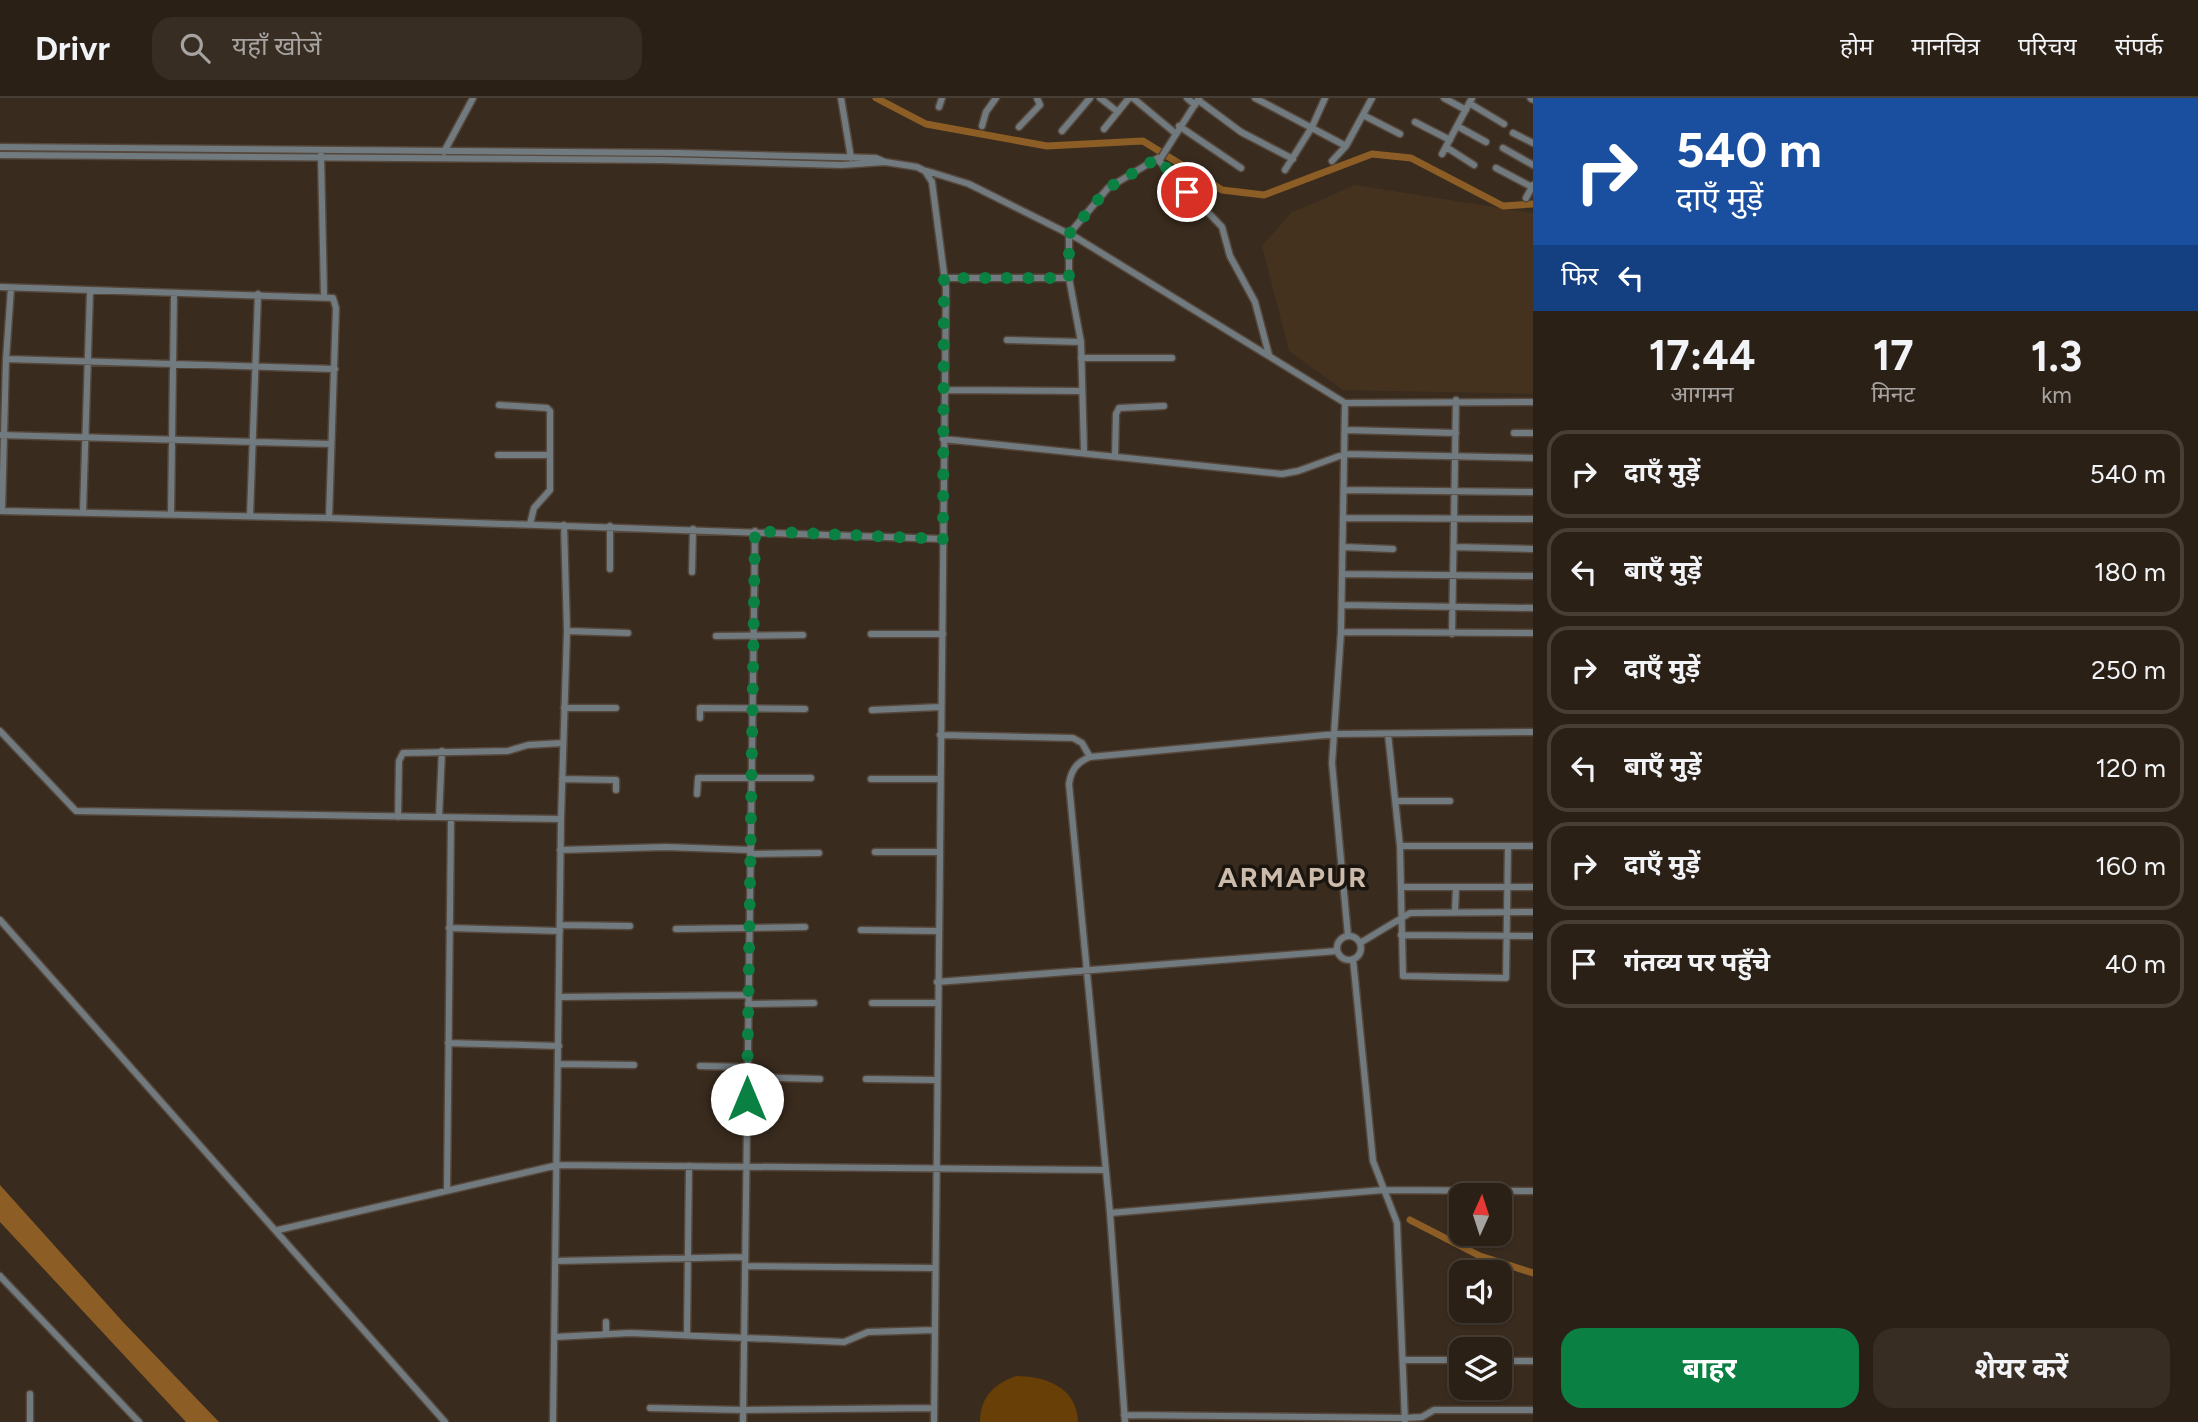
<!DOCTYPE html>
<html lang="hi">
<head>
<meta charset="utf-8">
<style>
	body { margin:0; font-family:Figtree,"Noto Sans Devanagari",sans-serif; background:#372d23; color:#f1f3f6; height:100vh; display:flex; flex-direction:column; font-size:26px; white-space:nowrap }
	* { box-sizing:border-box; margin:0 }
	p { font-size:23px; color:#a6a3a1 }
	.icon { flex:none; width:38px; height:38px; fill:none; stroke:currentColor; stroke-width:2; stroke-linecap:round; stroke-linejoin:round }
	.map { position:relative; flex:1; overflow:hidden }
	.side { display:flex; flex-direction:column; background:#2b2016; width:665px }
	.side>* { flex:none }
	.banner { background:#1a4fa0; color:#fff; overflow:hidden }
	.needle { width:46px; rotate:3deg }
	.controls { position:absolute; left:1449px; top:1085px; display:grid; gap:14px }
	.controls a { display:grid; place-items:center; width:63px; height:63px; border-radius:14px; background:#2b2016; box-shadow:0 2px 5px #0004,0 0 0 2px #473e35; font-size:35px }
	.pin { position:absolute; display:grid; place-items:center; width:60px; height:60px; color:#fff; margin:-30px; border:4px solid #fff; border-radius:50%; box-shadow:0 2px 7px #0007 }
	.me { position:absolute; width:77px; margin:-38px; rotate:0deg; stroke-linejoin:round; filter:drop-shadow(0 0 5px #0008) }
	.turn { display:flex; align-items:center; gap:24px; height:147px; padding:0 28px; font-size:32px }
	.turn .icon { width:91px; height:91px; stroke-width:2.5 }
	.turn b { display:block; font-size:49px; line-height:60px }
	.then { display:flex; align-items:center; height:66px; padding:0 28px; background:#0003; gap:14px; font-size:26px }
	.eta { display:flex; justify-content:space-evenly; align-items:center; height:119px; text-align:center }
	.eta b { font-size:42px; font-weight:700; line-height:49px }
	.button { display:flex; gap:14px; margin-top:auto; padding:14px 28px }
	.button a { flex:1; height:80px; border-radius:21px; background:#0b8043; color:#fff; font-size:28px; font-weight:700; line-height:80px; text-align:center }
	.button a+a { background:#372d23; color:#f1f3f6 }
	ul { padding:0; list-style:none }
	li { display:flex; align-items:center; gap:21px; height:88px; margin:0 14px 10px; padding:0 14px; border:4px solid #473e35; border-radius:21px }
	li div { flex:1 }
	li b { display:block; font-size:26px }
	li em { font-style:normal }
	header { display:flex; align-items:center; gap:42px; box-sizing:border-box; height:98px; padding:0 35px; background:#2b2016; border-bottom:2px solid #473e35 }
	header strong { font-size:33px }
	nav { display:flex; gap:38px; margin-inline-start:auto; font-size:24px }
	.search { width:490px; height:63px; background:#372d23; display:flex; align-items:center; gap:18px; box-sizing:border-box; padding:0 24px; border-radius:21px; color:#a6a3a1; font-size:26px }
	main { display:flex; flex:1; min-height:0 }
	.map>svg:first-child { display:block }
	.built { fill:#44321f }
	.green { fill:#683f07 }
	.water { fill:#8c5d25 }
	.lines { fill:none; stroke-linecap:round; stroke-linejoin:round }
	.canal { stroke:#8c5d25; stroke-width:7 }
	.minor-casing { stroke:#55473b; stroke-width:9 }
	.tertiary-casing { stroke:#55473b; stroke-width:10 }
	.minor { stroke:#717a7f; stroke-width:6 }
	.tertiary { stroke:#717a7f; stroke-width:7 }
	.route { stroke:#0b8043; stroke-width:12; stroke-dasharray:0 21.6 }
	.labels { text-anchor:middle; dominant-baseline:central; stroke-width:7; stroke-linejoin:round; paint-order:stroke }
	.district-label { font-size:28px; font-weight:bold; letter-spacing:2px; fill:#cba; stroke:#1b150f }
</style>
</head>
<body>
<header>
<strong>Drivr</strong>
<div class="search"><svg class="icon" aria-label="search" viewBox="0 0 24 24"><circle cx="10" cy="10" r="6"/><path d="M15 15l6 6"/></svg>यहाँ खोजें</div>
<nav><a>होम</a><a>मानचित्र</a><a>परिचय</a><a>संपर्क</a></nav>
</header>
<main>
<div class="map">
<svg width="1533" height="1324" viewBox="0 0 1533 1324">
	<rect width="100%" height="100%" fill="#392b1e"/>
	<path class="built" d="M1355 87 1533 115V296L1343 292 1289 253 1262 148 1291 115Z"/>
	<path class="green" d="M1016 1278C1045 1278 1077 1289 1078 1324H980C980 1299 994 1286 1016 1278Z"/>
	<path class="water" d="M0 1087 123 1224 219 1324H186L0 1124Z"/>
	<g class="lines">
		<path class="canal" d="M876 0 926 26 1047 48 1143 43 1222 92 1264 97 1372 56 1411 60 1503 108 1533 106
			M1410 1122 1480 1158 1533 1175"/>
		<defs>
			<path id="minor" d="M841 0 851 60
				M1100 0 1118 14
				M1133 0 1175 35
				M1187 0 1195 7
				M1199 0 1159 63 1222 129 1230 158 1255 204 1269 257
				M1255 0 1346 48 1372 0
				M1444 0 1466 12
				M1198 2 1241 34 1293 61
				M1469 5 1504 26
				M939 9 942 0
				M1363 17 1400 36
				M1415 24 1450 42
				M982 28 986 14 996 0
				M1179 28 1241 70
				M1457 28 1486 44
				M1019 29 1040 7 1037 0
				M1104 31 1129 0
				M1062 33 1090 0
				M1513 35 1533 45
				M0 49 677 55 876 60 885 64
				M1446 49 1474 67
				M1503 50 1533 67
				M444 54 473 0
				M1442 56 1472 0
				M0 57 661 62 842 67 885 64 917 69 925 73 932 84 946 191 934 1324
				M321 57 324 198
				M1332 63 1346 48
				M1496 70 1532 89
				M1285 72 1312 29 1325 0
				M927 73 969 86 1077 140 1345 305 1533 304
				M1526 100 1533 87
				M944 180H1069
				M0 189 333 200 336 210 329 420
				M1007 242 1081 244
				M1081 260H1172
				M6 261 335 271
				M944 292 1081 293
				M1345 305 1341 534 1332 665 1348 838
				M499 307 547 310 550 313V392L534 410 530 426
				M1346 332 1456 335
				M1514 335H1533
				M0 337 331 346
				M943 341 1282 376 1298 373 1345 356 1533 360
				M1084 354 1081 244 1069 180V136L1108 90 1158 60
				M498 357H549
				M1115 358 1116 316 1119 310 1164 308
				M1344 392 1533 394
				M0 413 329 420 943 441
				M2 413 6 261 11 190
				M83 414 90 194
				M171 416 174 196
				M250 418 258 196
				M1344 420 1533 421
				M1343 449 1393 451
				M1454 449 1533 451
				M610 471V428
				M692 474 693 431
				M1343 476 1533 478
				M1342 507 1533 510
				M567 533 628 535
				M1341 534 1533 535
				M871 536H943
				M1452 536 1456 302
				M716 538 803 537
				M564 610H616
				M872 612 940 609
				M700 620V610L805 611
				M0 633 76 713 561 721
				M1388 636 1400 748 1403 878 1506 880 1508 748
				M940 637 1073 640 1082 645 1090 659
				M562 681 616 682V692
				M871 681H939
				M697 696 698 680H811
				M1396 703H1450
				M398 719 399 663 403 655 508 653 528 647 563 645
				M439 719 442 653
				M1400 748H1533
				M560 752 666 749 750 752
				M875 754H938
				M750 756 819 755
				M1401 789H1533
				M1455 813 1456 789
				M0 822 445 1324
				M560 827 630 828
				M449 830 560 833
				M676 831 805 829
				M861 832 937 833
				M1401 837 1533 838
				M1337 850a12 12 0 1 1 24 0a12 12 0 1 1-24 0Z
				M1360 845 1410 815 1533 814
				M1353 861 1373 1063 1397 1125 1405 1324
				M937 884 1337 853
				M560 899 748 897
				M872 905H936
				M748 906 814 905
				M448 945 559 948
				M559 966 634 967
				M700 968 747 969
				M747 979 820 981
				M866 981 936 982
				M447 1092 451 720
				M1110 1115 1383 1092 1533 1093
				M278 1132 558 1067 1105 1072
				M556 1163 745 1159
				M745 1168 934 1170
				M0 1178 139 1324
				M606 1224V1236
				M687 1237 689 1068
				M555 1239 630 1235 844 1244 868 1234 934 1232
				M1404 1262H1461
				M1500 1263H1533
				M30 1296V1324
				M650 1310 743 1312 934 1310
				M1124 1317 1405 1320 1422 1319 1434 1312H1533
				M553 1324 561 721 567 533 564 427
				M743 1324 755 433
				M1125 1324 1110 1115 1069 686C1071 672 1077 664 1090 659L1336 636 1533 634"/>
			<path id="tertiary" d="M1531 0 1533 1"/>
		</defs>
		<use href="#minor" class="minor-casing"/>
		<use href="#tertiary" class="tertiary-casing"/>
		<use href="#minor" class="minor"/>
		<use href="#tertiary" class="tertiary"/>
	</g>
	<g class="lines">
		<path class="route" d="M747 1001 755 433 943 441 944 180H1069V136L1108 90 1158 60 1187 94"/>
	</g>
	<g class="labels">
		<g class="district-label">
			<text x="1293" y="779">ARMAPUR</text>
		</g>
	</g>
</svg>
<div class="controls">
<a><svg class="needle" viewBox="-14 -14 28 28"><path d="M0-13l5 13h-10z" fill="#e53935"/><path d="M0 13l5-13h-10z" fill="#a6a3a1"/></svg></a>
<a><svg class="icon" aria-label="sound" viewBox="0 0 24 24"><path d="M4 9h4l5-4v14l-5-4H4zM17 9q2 3 0 6"/></svg></a>
<a><svg class="icon" aria-label="layers" viewBox="0 0 24 24"><path d="M12 4l9 5-9 5-9-5zM3 14l9 5 9-5"/></svg></a>
</div>
<div class="pin" style="left:1187px;top:94px;background:#d93025"><svg class="icon" aria-label="arrive" viewBox="0 0 24 24"><path d="M6 21V4h12l-3 4 3 4H6"/></svg></div>
<svg class="me" style="left:747px;top:1001px" viewBox="-20 -20 40 40"><circle r="19" fill="#fff"/><path d="M0-13L10 11 0 6-10 11z" fill="#0b8043"/></svg>
</div>
<section class="side">
<div class="banner">
<div class="turn"><svg class="icon" aria-label="right" viewBox="0 0 24 24"><path d="M7 20v-9h11M14 6l5 5-5 5"/></svg><div><b>540 m</b>दाएँ मुड़ें</div></div>
<div class="then">फिर<svg class="icon" aria-label="left" viewBox="0 0 24 24"><path d="M17 20v-9H6M10 6l-5 5 5 5"/></svg></div>
</div>
<div class="eta">
<div><b>17:44</b><p>आगमन</p></div>
<div><b>17</b><p>मिनट</p></div>
<div><b>1.3</b><p>km</p></div>
</div>
<ul>
<li><svg class="icon" aria-label="right" viewBox="0 0 24 24"><path d="M7 20v-9h11M14 6l5 5-5 5"/></svg><div><b>दाएँ मुड़ें</b></div><em>540 m</em></li>
<li><svg class="icon" aria-label="left" viewBox="0 0 24 24"><path d="M17 20v-9H6M10 6l-5 5 5 5"/></svg><div><b>बाएँ मुड़ें</b></div><em>180 m</em></li>
<li><svg class="icon" aria-label="right" viewBox="0 0 24 24"><path d="M7 20v-9h11M14 6l5 5-5 5"/></svg><div><b>दाएँ मुड़ें</b></div><em>250 m</em></li>
<li><svg class="icon" aria-label="left" viewBox="0 0 24 24"><path d="M17 20v-9H6M10 6l-5 5 5 5"/></svg><div><b>बाएँ मुड़ें</b></div><em>120 m</em></li>
<li><svg class="icon" aria-label="right" viewBox="0 0 24 24"><path d="M7 20v-9h11M14 6l5 5-5 5"/></svg><div><b>दाएँ मुड़ें</b></div><em>160 m</em></li>
<li><svg class="icon" aria-label="arrive" viewBox="0 0 24 24"><path d="M6 21V4h12l-3 4 3 4H6"/></svg><div><b>गंतव्य पर पहुँचे</b></div><em>40 m</em></li>
</ul>
<div class="button"><a>बाहर</a><a>शेयर करें</a></div>
</section>
</main>
</body>
</html>
